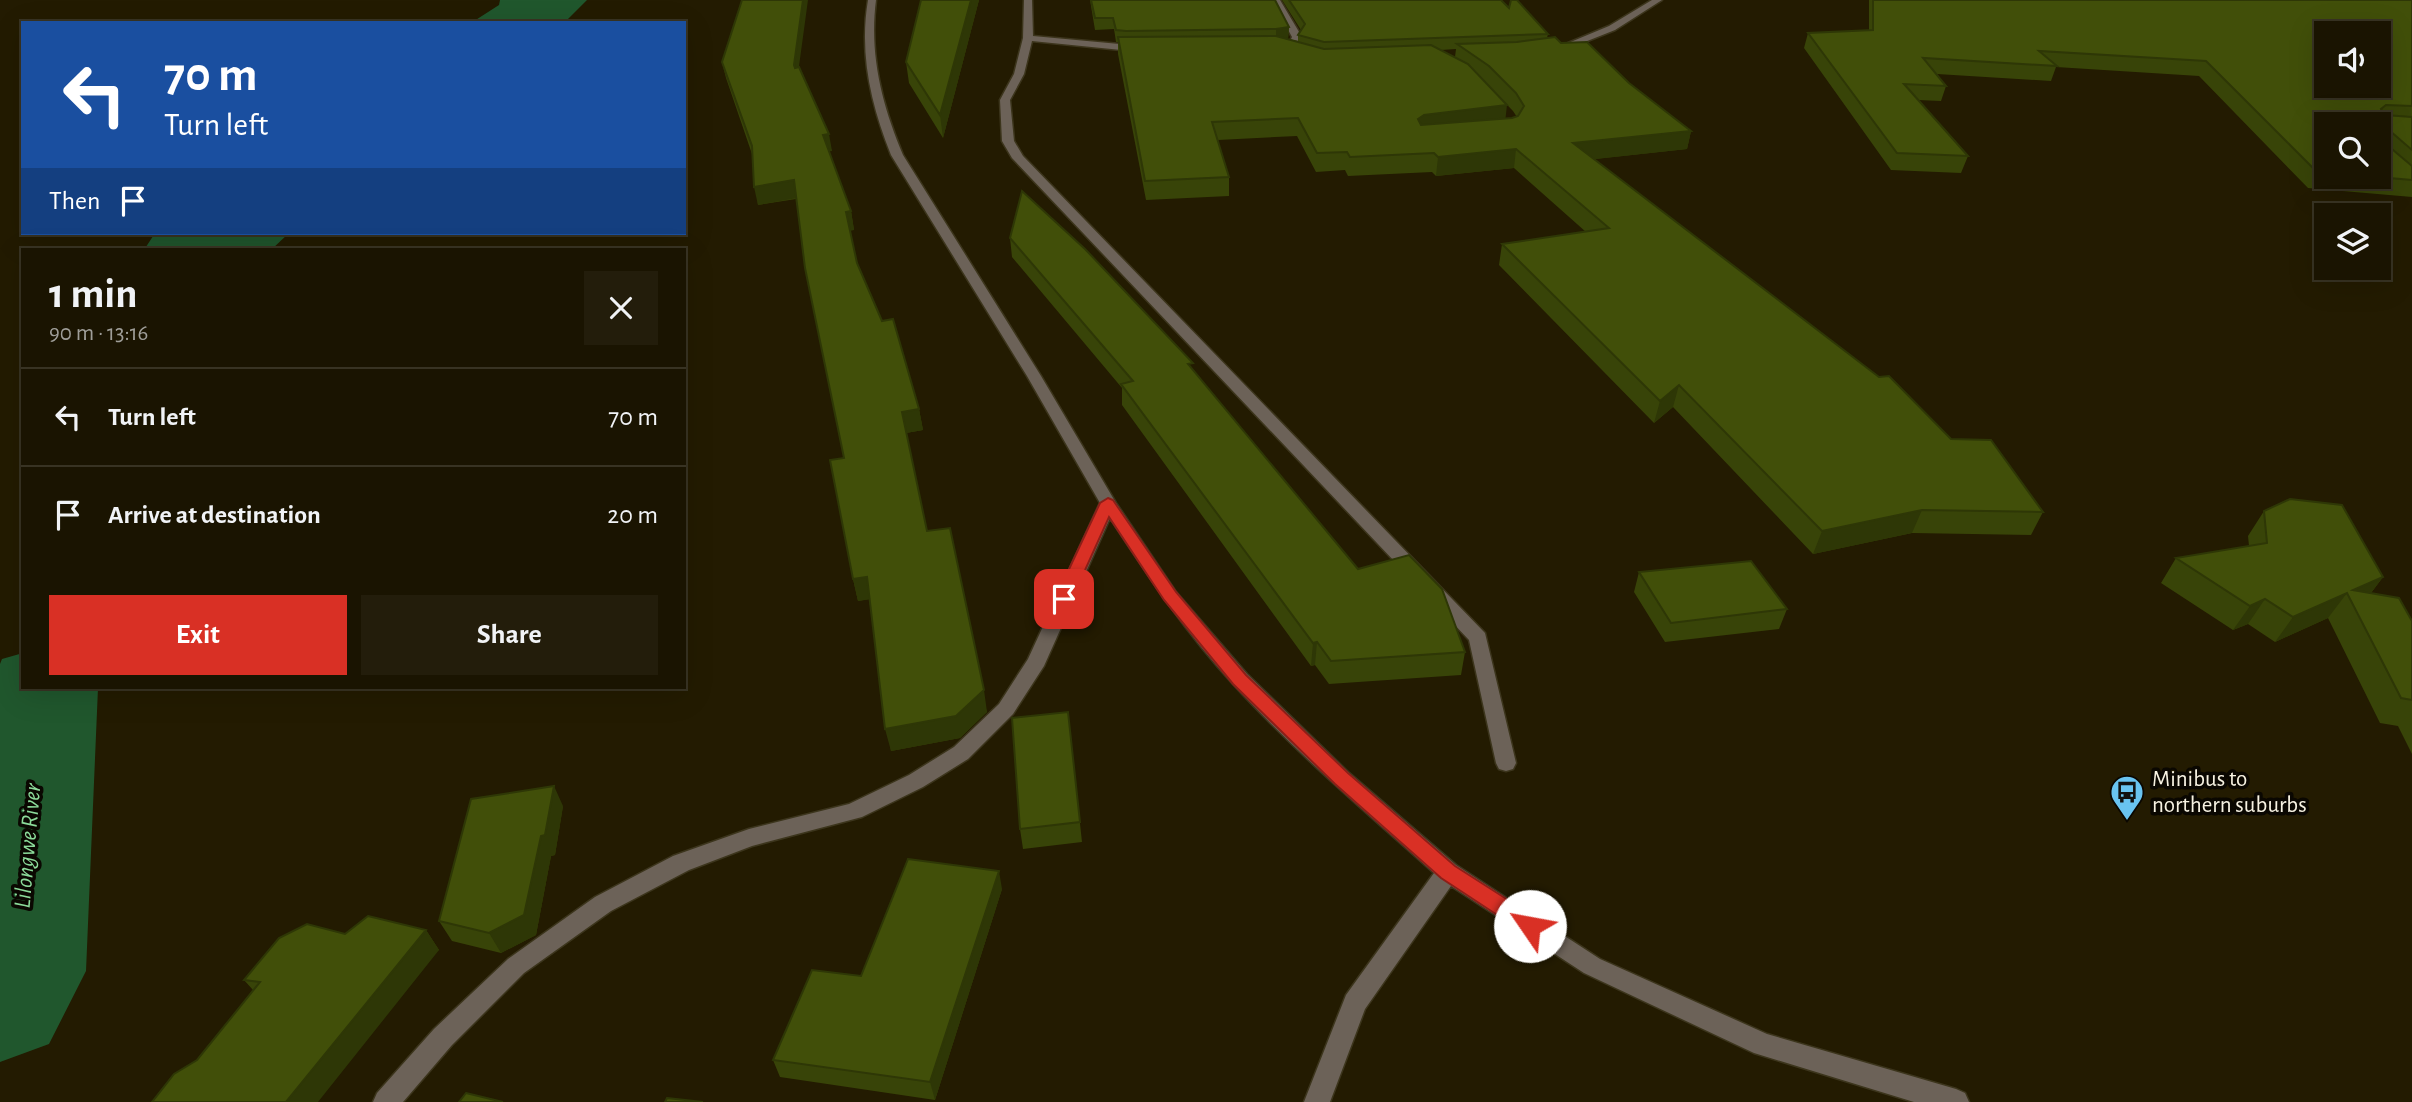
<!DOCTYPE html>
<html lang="en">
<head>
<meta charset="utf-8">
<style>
	body { margin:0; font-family:"Alegreya Sans",sans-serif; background:#231d0b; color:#f1f3f6; height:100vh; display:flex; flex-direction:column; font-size:26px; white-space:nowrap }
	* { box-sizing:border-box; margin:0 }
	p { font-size:23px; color:#9f9e99 }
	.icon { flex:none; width:38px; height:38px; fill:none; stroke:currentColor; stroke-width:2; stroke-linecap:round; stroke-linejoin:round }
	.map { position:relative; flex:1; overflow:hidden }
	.sheet { position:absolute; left:21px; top:248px; width:665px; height:441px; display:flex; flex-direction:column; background:#1a1401; border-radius:0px; box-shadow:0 7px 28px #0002,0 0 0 2px #383323 }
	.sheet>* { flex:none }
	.hud { position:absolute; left:21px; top:21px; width:665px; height:214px; border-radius:0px; box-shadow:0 7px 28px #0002,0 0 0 2px #383323; background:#1a4fa0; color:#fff; overflow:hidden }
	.tools { position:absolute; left:2314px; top:21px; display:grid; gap:14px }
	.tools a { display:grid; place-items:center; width:77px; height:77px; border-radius:0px; background:#1a1401; box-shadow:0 7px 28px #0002,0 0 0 2px #383323; font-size:35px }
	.pin { position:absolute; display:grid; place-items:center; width:60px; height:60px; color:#fff; margin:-30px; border-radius:14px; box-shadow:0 4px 10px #0006 }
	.me { position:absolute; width:77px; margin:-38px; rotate:303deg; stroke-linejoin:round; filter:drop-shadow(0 0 5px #0008) }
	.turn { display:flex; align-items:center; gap:24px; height:147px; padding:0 28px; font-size:32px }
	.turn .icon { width:91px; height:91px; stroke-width:2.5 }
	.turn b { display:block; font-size:49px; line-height:60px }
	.then { display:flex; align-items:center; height:66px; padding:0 28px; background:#0003; gap:14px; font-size:26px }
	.round { display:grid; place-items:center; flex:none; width:74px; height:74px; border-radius:0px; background:#231d0b }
	.summary { display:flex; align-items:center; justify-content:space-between; height:119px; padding:0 28px }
	h1 { font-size:42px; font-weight:700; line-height:52px }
	.button { display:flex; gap:14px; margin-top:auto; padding:14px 28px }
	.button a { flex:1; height:80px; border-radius:0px; background:#d93025; color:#fff; font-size:28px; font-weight:700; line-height:80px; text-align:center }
	.button a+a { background:#231d0b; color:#f1f3f6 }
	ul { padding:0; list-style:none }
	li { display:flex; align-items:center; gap:21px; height:98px; padding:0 28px; border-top:2px solid #383323 }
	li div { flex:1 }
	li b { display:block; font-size:26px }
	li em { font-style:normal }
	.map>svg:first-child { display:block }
	.water { fill:#20572d }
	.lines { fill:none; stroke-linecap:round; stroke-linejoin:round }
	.river { fill:#20572d; fill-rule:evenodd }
	.minor-casing { stroke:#3c351c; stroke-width:3 }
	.minor { fill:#6c6258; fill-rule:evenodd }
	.wall { fill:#384408; fill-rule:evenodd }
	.shaded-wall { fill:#2e3706 }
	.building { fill:#414f09; stroke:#2e3706; stroke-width:2; fill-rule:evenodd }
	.route { fill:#d93025; stroke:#8d1f18; stroke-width:2 }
	.labels { text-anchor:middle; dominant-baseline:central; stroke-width:7; stroke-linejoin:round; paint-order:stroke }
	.near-poi-label { font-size:23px; fill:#f7f2e2; stroke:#0a0701; text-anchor:start }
	.near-water-label { font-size:24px; font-style:italic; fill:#8cdb9a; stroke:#0a0701 }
</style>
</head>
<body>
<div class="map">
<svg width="2412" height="1102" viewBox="0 0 2412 1102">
	<rect width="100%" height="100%" fill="#231b01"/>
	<path class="water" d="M500 0H587L564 23H471L499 5Z
		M155 233H289L271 250H144Z"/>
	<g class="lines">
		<path class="river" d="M23 653V688H98L86 971 49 1044 0 1062V664L2 659Z"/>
		<defs>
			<path id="minor" d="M868 0H876C869 55 882 105 903 155L1041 376 1116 503 1176 592 1247 674 1349 773 1456 865 1600 959 1767 1034 1956 1089 1965 1093 1969 1102H1914L1754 1053 1584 973 1451 886 1365 1009 1330 1102H1304L1346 995 1434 873C1366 812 1295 752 1233 684 1186 633 1148 576 1110 518L1044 666 1013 714 968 759 923 787 862 817 752 846 689 870 611 911 524 973 452 1045 403 1102H373L377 1093 434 1029 508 959 595 897 673 856 749 829 849 804 909 775 954 747 999 704 1028 659 1100 503 1027 376 891 155C871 105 859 54 868 0Z
				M1024 0H1032L1033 36 1141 46 1146 49 1141 52 1032 41 1024 74 1010 100 1014 141 1023 156 1485 633 1516 763 1513 769 1506 771 1499 769 1496 763 1469 640 1012 158 1002 141 1000 100 1014 74 1023 38Z
				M1272 0H1280L1302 37 1296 45 1274 51 1269 48 1290 41 1292 37Z
				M1652 0H1662L1615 30 1557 53 1549 51 1609 26Z"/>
		</defs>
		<use href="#minor" class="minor-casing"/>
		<use href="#minor" class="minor"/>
	</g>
	<path class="wall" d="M921 0H979L943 138 909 83 906 62Z
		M1090 0H1275L1289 27 1288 39 1298 41V35L1301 30 1282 0H1501L1509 8 1548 34 1547 38 1561 43 1629 83 1691 131 1687 149 1594 159 2043 512 2031 535 1912 533 1813 554 1673 407 1654 423 1499 265 1502 244 1586 232 1514 168 1436 176 1432 172 1348 176 1345 170 1316 172 1297 136 1218 140 1229 177V196L1146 200 1118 54V42H1116L1114 29 1095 30ZM1456 49 1455 57 1441 50ZM1484 81 1513 111 1517 117 1505 119Z
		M1869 0H2412V197L2308 188 2199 76 2056 67 2051 81 1937 74 1946 86 1941 101 1918 100 1968 156 1961 173 1891 170 1804 48 1808 33 1869 30ZM2326 124 2378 177H2326Z
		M722 62 799 67 832 151H829L851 211 854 230H850L857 263 919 409 923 430 906 433 927 531 987 712 960 738 891 751 869 599 858 601 853 579 844 458 796 199 758 205 752 154 726 78Z
		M1010 238 1193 370 1358 569 1465 652 1461 675 1329 684 1315 665 1311 666 1122 405V388L1012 257Z
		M2264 511 2383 577 2371 593 2412 621V754L2398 726 2380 723 2328 618 2275 642 2248 624 2233 630 2161 583 2176 558 2249 546 2248 536Z
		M1639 572 1787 609 1779 629 1665 642 1634 592Z
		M1068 712 1082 842 1023 849 1020 829Z
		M563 806 555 855 551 856 536 935 501 953 452 941 439 921Z
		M1002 889 935 1100 780 1077 773 1060 861 976Z
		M426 930 439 950 197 1060 253 990 244 980 345 934Z"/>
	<path class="shaded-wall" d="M803 0H808L797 81 794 65Z
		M971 0H979L943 138 940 115Z
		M1289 27 1288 39 1276 41V29Z
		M1507 105 1505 123 1422 133 1418 119 1424 115Z
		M1691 131 1687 149 1569 162 1573 143Z
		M829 134 832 151 826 152 823 135Z
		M1516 149 1514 168 1436 176 1438 157Z
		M794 180 797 198 758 205 754 187Z
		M851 211 854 230 850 231 846 212Z
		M1679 385 1673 407 1654 423 1660 401Z
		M919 409 923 430 906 433 902 412Z
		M1922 510 1912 533 1813 554 1822 531Z
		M867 577 872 599 858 601 853 579Z
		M2383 577 2364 602 2353 590Z
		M2347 593 2328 618 2275 642 2293 617Z
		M2265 599 2248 624 2233 630 2250 606Z
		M1317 642 1315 665 1311 666 1313 643Z
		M984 690 987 712 960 738 891 751 885 729Z
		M554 786 563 806 555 855 551 856 536 935 501 953 489 933Z
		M999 871 1002 889 935 1100 930 1082Z
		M426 930 439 950 318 1102H286Z"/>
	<path class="building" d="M742 0H803L794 65 795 68 799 67 829 134 823 135 851 211 846 212 857 263 882 321 893 319 919 409 902 412 927 531 950 528 984 690 956 716 885 729 867 577 853 579 830 460 844 458 805 268 794 180 754 187 752 146 722 62Z
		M921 0H971L940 115 906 62Z
		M1091 0H1275L1289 27 1276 29 1126 31 1116 30 1113 18H1095Z
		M1289 0H1501L1509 8 1511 0H1517L1548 34 1324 42 1298 35 1305 24Z
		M1873 0H2412V106L2386 105 2381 109 2385 115 2412 117V150L2389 130H2386V144L2412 166V180L2378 177V124H2326V172H2317L2206 61 2039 51 2057 66 1923 58 1946 86 1904 84 1968 156 1897 153 1808 33 1873 30ZM2326 33H2378V86H2326Z
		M1276 36 1324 49 1431 45 1468 64 1507 105 1424 115 1418 119 1421 125 1512 118 1518 116 1524 106 1516 93 1489 66 1457 44 1517 42 1555 37 1561 43 1587 42 1629 83 1691 131 1573 143 1879 377 1889 376 1951 439 1991 440 2043 512 1922 510 1822 531 1679 385 1660 401 1502 244 1609 228 1516 149 1438 157 1434 153 1350 157 1347 152 1317 153 1298 118 1212 122 1229 177 1145 181 1118 37Z
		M1022 191 1085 249 1193 363 1188 364 1358 569 1409 555 1442 589 1465 652 1331 661 1317 642 1313 643 1121 384 1133 381 1010 238Z
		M2290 499 2342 505 2383 577 2353 590 2399 598 2412 621V700L2401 698 2347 593 2293 617 2265 599 2250 606 2176 558 2267 543 2264 511Z
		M1751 561 1787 609 1671 623 1639 572Z
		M1068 712 1080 822 1020 829 1012 718Z
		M554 786 545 835 541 836 524 915 489 933 439 921 471 799Z
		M908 859 999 871 930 1082 773 1060 812 970 861 976Z
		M368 916 426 930 286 1102H152L174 1074 197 1060 260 982 244 980 279 938 307 924 345 934Z
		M466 1093 503 1102H459Z
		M667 1098 703 1102H665Z"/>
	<path class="route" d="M1108 498 1113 500 1176 592 1246 675 1348 773 1455 866 1538 919 1541 926 1538 932 1530 935 1523 932 1441 878 1335 784 1233 684 1164 600 1109 517 1072 599 1064 604 1058 603 1055 599 1100 503Z"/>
	<defs>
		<symbol id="bus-pin" viewBox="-11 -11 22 30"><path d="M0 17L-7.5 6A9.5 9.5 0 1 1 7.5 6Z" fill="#69c4f1" stroke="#0a0701"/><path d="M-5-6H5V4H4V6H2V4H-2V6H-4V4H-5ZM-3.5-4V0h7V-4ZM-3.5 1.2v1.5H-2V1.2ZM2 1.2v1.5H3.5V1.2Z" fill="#111"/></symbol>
	</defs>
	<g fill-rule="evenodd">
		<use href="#bus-pin" x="2108" y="773" width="38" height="52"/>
	</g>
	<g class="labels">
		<g class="near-poi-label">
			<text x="2152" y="779">Minibus to<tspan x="2152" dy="26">northern suburbs</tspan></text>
		</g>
		<g class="near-water-label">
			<text transform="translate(28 846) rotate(-85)">Lilongwe River</text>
		</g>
	</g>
</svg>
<div class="tools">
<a><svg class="icon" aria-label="sound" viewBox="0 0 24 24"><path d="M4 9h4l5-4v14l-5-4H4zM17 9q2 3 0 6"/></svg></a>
<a><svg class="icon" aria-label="search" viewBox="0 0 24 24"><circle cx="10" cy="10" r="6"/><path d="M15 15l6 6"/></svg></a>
<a><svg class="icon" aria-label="layers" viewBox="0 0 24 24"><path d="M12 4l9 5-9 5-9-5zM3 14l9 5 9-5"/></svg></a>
</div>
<div class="pin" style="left:1064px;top:599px;background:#d93025"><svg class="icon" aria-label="arrive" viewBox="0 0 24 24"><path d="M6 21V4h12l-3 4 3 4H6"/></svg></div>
<svg class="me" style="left:1530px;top:926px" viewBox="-20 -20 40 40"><circle r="19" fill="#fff"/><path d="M0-13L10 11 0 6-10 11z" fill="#d93025"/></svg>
<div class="hud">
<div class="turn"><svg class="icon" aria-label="left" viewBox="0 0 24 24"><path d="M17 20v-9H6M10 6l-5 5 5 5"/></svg><div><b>70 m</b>Turn left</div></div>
<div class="then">Then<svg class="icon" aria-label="arrive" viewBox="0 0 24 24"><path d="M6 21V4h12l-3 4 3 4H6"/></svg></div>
</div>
<section class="sheet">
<div class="summary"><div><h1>1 min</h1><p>90 m · 13:16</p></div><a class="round"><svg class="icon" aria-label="close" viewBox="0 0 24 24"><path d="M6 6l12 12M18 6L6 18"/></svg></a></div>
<ul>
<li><svg class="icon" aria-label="left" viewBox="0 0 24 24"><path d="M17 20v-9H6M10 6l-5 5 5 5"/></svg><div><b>Turn left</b></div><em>70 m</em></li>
<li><svg class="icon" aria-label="arrive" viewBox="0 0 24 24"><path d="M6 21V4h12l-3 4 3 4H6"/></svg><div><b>Arrive at destination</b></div><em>20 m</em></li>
</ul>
<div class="button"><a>Exit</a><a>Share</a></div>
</section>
</div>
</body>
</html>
